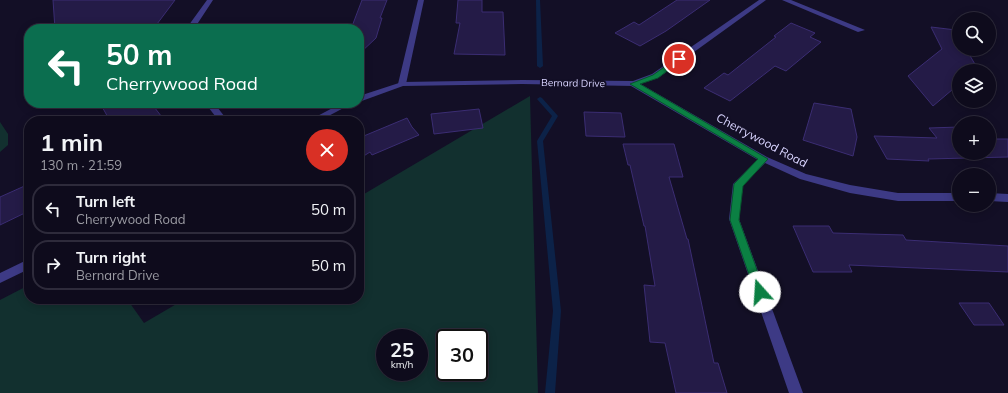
<!DOCTYPE html>
<html lang="en">
<head>
<meta charset="utf-8">
<style>
	body { margin:0; font-family:Mulish,sans-serif; background:#1c1929; color:#f1f3f6; height:100vh; display:flex; flex-direction:column; font-size:15px; white-space:nowrap }
	* { box-sizing:border-box; margin:0 }
	p { font-size:13px; color:#9b9ba3 }
	.icon { flex:none; width:22px; height:22px; fill:none; stroke:currentColor; stroke-width:2; stroke-linecap:round; stroke-linejoin:round }
	.map { position:relative; flex:1; overflow:hidden }
	.panel { position:absolute; left:24px; top:116px; width:340px; height:188px; display:flex; flex-direction:column; background:#0e0b1c; border-radius:16px; box-shadow:0 2px 10px #0003,0 0 0 1px #2e2b3b }
	.panel>* { flex:none }
	.guide { position:absolute; left:24px; top:24px; width:340px; height:84px; border-radius:16px; box-shadow:0 2px 10px #0003,0 0 0 1px #2e2b3b; background:#0b6e4f; color:#fff; overflow:hidden }
	.tools { position:absolute; left:952px; top:12px; display:grid; gap:8px }
	.tools a { display:grid; place-items:center; width:44px; height:44px; border-radius:50%; background:#0e0b1c; box-shadow:0 2px 10px #0003,0 0 0 1px #2e2b3b; font-size:20px }
	.speed { position:absolute; left:376px; top:329px; display:flex; gap:8px; font-size:20px; font-weight:700; text-align:center }
	.speed>* { display:grid; place-content:center; width:52px; height:52px; border-radius:50%; background:#0e0b1c; box-shadow:0 2px 10px #0003,0 0 0 1px #2e2b3b; line-height:1 }
	.speed small { font-size:10px; font-weight:400 }
	.speed .limit { border:2px solid #111; border-radius:6px; background:#fff; color:#111 }
	.pin { position:absolute; display:grid; place-items:center; width:34px; height:34px; color:#fff; margin:-17px; border:2px solid #fff; border-radius:50%; box-shadow:0 1px 4px #0007 }
	.me { position:absolute; width:44px; margin:-22px; rotate:341deg; stroke-linejoin:round; filter:drop-shadow(0 0 3px #0008) }
	.turn { display:flex; align-items:center; gap:14px; height:84px; padding:0 16px; font-size:18px }
	.turn .icon { width:52px; height:52px; stroke-width:2.5 }
	.turn b { display:block; font-size:28px; line-height:34px }
	.round { display:grid; place-items:center; flex:none; width:42px; height:42px; border-radius:21px; background:#1c1929 }
	.summary { display:flex; align-items:center; justify-content:space-between; height:68px; padding:0 16px }
	h1 { font-size:24px; font-weight:700; line-height:30px }
	ul { padding:0; list-style:none }
	li { display:flex; align-items:center; gap:12px; height:50px; margin:0 8px 6px; padding:0 8px; border:2px solid #2e2b3b; border-radius:16px }
	li div { flex:1 }
	li b { display:block; font-size:15px }
	li em { font-style:normal }
	.map>svg:first-child { display:block }
	.green { fill:#12302f; fill-rule:evenodd }
	.lines { fill:none; stroke-linecap:round; stroke-linejoin:round }
	.stream { fill:#0c2248; fill-rule:evenodd }
	.building { fill:#241b47; stroke:#3b2d73 }
	.minor { fill:#3d3a85; fill-rule:evenodd }
	.tertiary { fill:#3d3a85; fill-rule:evenodd }
	.route { fill:#0b8043; stroke:#07532c }
	.labels { text-anchor:middle; dominant-baseline:central; stroke-width:4; stroke-linejoin:round; paint-order:stroke }
	.far-street-label { font-size:10px; fill:#d9d4ff; stroke:#130f26 }
	.street-label { font-size:12px; fill:#d9d4ff; stroke:#130f26 }
</style>
</head>
<body>
<div class="map">
<svg width="1008" height="393" viewBox="0 0 1008 393">
	<rect width="100%" height="100%" fill="#130f26"/>
	<path class="green" d="M530 96 538 393H0V300L29 285V299H127L144 323 185 299H359V197ZM385 338H419V372H385ZM445 338H479V372H445Z
		M0 122 8 134V145L0 152Z"/>
	<g class="lines">
		<path class="stream" d="M536 0H540L543 66 540 68 537 66Z
			M540 97 542 98 558 116 543 141 561 311 555 393H545L553 311 537 141 552 116 537 99Z"/>
	</g>
	<path class="building" d="M53 0H175L157 24H134L133 29H55Z
		M362 0H387L380 18H382L376 38 359 54V29H351Z
		M458 0H482V12H503L505 55 454 54 460 23H456Z
		M677 0H710L666 31 640 46 615 33 634 22 639 25Z
		M791 23 815 33 810 37 821 42 786 71 775 66 730 101 704 88 724 73 728 75 776 37 774 36Z
		M931 27 956 30 959 36V49H966L979 71H959V84L933 106 908 76 942 49Z
		M100 103H151L165 121H110Z
		M814 103 851 109 857 137 853 156 803 140Z
		M479 109 483 128 434 134 431 114Z
		M584 112 621 113 625 137 586 136Z
		M407 118 412 127 419 135 372 155 370 152 359 159V138Z
		M959 127V153H989V139H1008V157L928 159 929 161 887 159 874 136 937 138 929 128Z
		M623 144H674L683 177H669L687 239H688L714 363H718L727 393H676L665 343 650 342 644 285 655 286 645 226H644L630 165H628Z
		M29 184V211L0 225V197Z
		M793 226H829L833 233 903 235 906 240 1008 246V272L849 265 852 272H813Z
		M959 303H989L1004 325H974Z"/>
	<g class="lines">
		<path class="minor" d="M207 0H213L194 29H186Z
			M418 0H424L406 84 402 86 398 84Z
			M782 0H791L865 30 858 32Z
			M631 82H637L767 157 806 174 850 185 898 193H959V201H898L850 193 800 179 765 163 743 185 739 219 803 393H789L729 219 733 184 758 160 631 86Z
			M205 103H214L228 121H219Z
			M989 193 1008 194V202L989 201Z"/>
		<path class="tertiary" d="M759 0H766L658 78 634 86 522 84 403 86 359 102V96L402 82 522 80 633 81 652 74Z
			M342 103H353L319 121H308Z
			M29 259V269L0 283V273Z"/>
	</g>
	<path class="route" d="M677 58 683 59 658 78 640 84 768 159 743 186 739 220 765 292 764 295H756L755 292 730 220 734 184 758 159 630 84 653 75Z"/>
	<g class="labels">
		<g class="far-street-label">
			<text transform="translate(573 83) rotate(1)">Bernard Drive</text>
		</g>
		<g class="street-label">
			<text transform="translate(762 140) rotate(28)">Cherrywood Road</text>
		</g>
	</g>
</svg>
<div class="tools">
<a><svg class="icon" aria-label="search" viewBox="0 0 24 24"><circle cx="10" cy="10" r="6"/><path d="M15 15l6 6"/></svg></a>
<a><svg class="icon" aria-label="layers" viewBox="0 0 24 24"><path d="M12 4l9 5-9 5-9-5zM3 14l9 5 9-5"/></svg></a>
<a>+</a>
<a>−</a>
</div>
<div class="speed"><div>25<small>km/h</small></div><div class="limit">30</div></div>
<div class="pin" style="left:679px;top:59px;background:#d93025"><svg class="icon" aria-label="arrive" viewBox="0 0 24 24"><path d="M6 21V4h12l-3 4 3 4H6"/></svg></div>
<svg class="me" style="left:760px;top:292px" viewBox="-20 -20 40 40"><circle r="19" fill="#fff"/><path d="M0-13L10 11 0 6-10 11z" fill="#0b8043"/></svg>
<div class="guide">
<div class="turn"><svg class="icon" aria-label="left" viewBox="0 0 24 24"><path d="M17 20v-9H6M10 6l-5 5 5 5"/></svg><div><b>50 m</b>Cherrywood Road</div></div>
</div>
<section class="panel">
<div class="summary"><div><h1>1 min</h1><p>130 m · 21:59</p></div><a class="round" style="background:#d93025;color:#fff"><svg class="icon" aria-label="close" viewBox="0 0 24 24"><path d="M6 6l12 12M18 6L6 18"/></svg></a></div>
<ul>
<li><svg class="icon" aria-label="left" viewBox="0 0 24 24"><path d="M17 20v-9H6M10 6l-5 5 5 5"/></svg><div><b>Turn left</b><p>Cherrywood Road</p></div><em>50 m</em></li>
<li><svg class="icon" aria-label="right" viewBox="0 0 24 24"><path d="M7 20v-9h11M14 6l5 5-5 5"/></svg><div><b>Turn right</b><p>Bernard Drive</p></div><em>50 m</em></li>
</ul>
</section>
</div>
</body>
</html>
